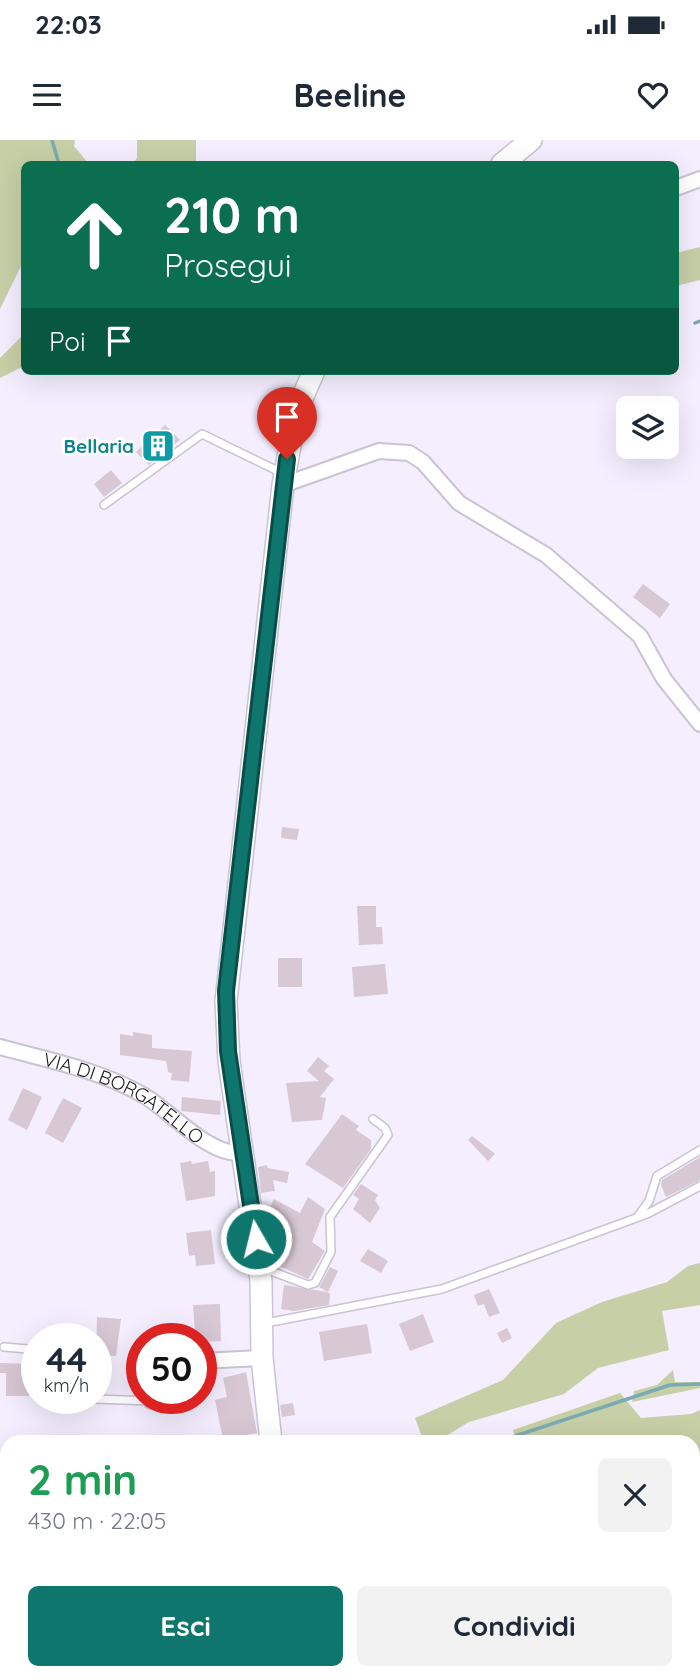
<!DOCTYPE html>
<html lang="it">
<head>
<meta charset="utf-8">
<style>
	body { margin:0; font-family:Quicksand,sans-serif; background:#f2f2f3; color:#1f2937; height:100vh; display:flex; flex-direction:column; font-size:26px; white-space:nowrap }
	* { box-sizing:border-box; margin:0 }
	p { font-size:23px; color:#747a83 }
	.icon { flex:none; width:38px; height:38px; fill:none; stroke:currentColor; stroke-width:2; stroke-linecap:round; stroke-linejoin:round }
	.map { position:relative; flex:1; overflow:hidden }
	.drawer { position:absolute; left:0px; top:1295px; width:700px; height:245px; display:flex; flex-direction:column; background:#fff; border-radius:21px 21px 0 0; box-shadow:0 7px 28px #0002 }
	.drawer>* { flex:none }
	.top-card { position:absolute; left:21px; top:21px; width:658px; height:214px; border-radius:10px; box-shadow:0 7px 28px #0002; background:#0b6e4f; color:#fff; overflow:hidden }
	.buttons { position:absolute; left:616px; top:256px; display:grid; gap:14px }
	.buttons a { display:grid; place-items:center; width:63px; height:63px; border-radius:10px; background:#fff; box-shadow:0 7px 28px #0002; font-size:35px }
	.speed { position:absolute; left:21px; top:1183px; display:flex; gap:14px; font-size:35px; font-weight:700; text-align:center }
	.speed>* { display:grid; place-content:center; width:91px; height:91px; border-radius:50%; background:#fff; box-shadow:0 7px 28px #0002; line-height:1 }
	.speed small { font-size:18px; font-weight:400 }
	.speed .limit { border:10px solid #d22; background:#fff; color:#111 }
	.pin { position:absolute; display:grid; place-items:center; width:60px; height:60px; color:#fff; margin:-72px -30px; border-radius:50% 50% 50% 0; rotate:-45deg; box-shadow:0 0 7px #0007 }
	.pin .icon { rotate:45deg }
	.me { position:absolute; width:77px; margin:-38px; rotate:352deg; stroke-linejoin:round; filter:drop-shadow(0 0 5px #0008) }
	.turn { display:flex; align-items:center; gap:24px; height:147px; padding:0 28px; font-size:32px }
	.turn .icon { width:91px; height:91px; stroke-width:2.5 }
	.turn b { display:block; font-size:49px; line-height:60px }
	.then { display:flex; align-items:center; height:66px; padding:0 28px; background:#0003; gap:14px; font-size:26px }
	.round { display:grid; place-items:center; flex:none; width:74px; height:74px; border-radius:10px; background:#f2f2f3 }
	.head { display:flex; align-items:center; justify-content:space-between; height:119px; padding:0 28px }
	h1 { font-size:42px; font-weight:700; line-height:52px; color:#1e9e55 }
	.action { display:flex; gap:14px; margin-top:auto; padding:14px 28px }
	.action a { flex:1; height:80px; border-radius:10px; background:#0f766e; color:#fff; font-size:28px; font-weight:700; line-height:80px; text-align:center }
	.action a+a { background:#f2f2f3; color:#1f2937 }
	.status { display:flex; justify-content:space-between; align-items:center; height:49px; padding:0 35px; background:#fff; direction:ltr }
	.status svg { height:19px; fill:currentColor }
	header { display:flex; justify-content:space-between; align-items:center; height:91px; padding:0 28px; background:#fff; font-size:32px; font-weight:700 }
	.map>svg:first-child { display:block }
	.green { fill:#c7cfa7 }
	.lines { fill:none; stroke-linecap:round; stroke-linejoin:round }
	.stream { stroke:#7babb2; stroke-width:3.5 }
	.building { fill:#d8c8d4 }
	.service-casing { stroke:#c9c3d3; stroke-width:10 }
	.minor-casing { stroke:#c9c3d3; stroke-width:18 }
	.secondary-casing { stroke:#c9c3d3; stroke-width:24 }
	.service { stroke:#fff; stroke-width:7 }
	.minor { stroke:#fff; stroke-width:14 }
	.secondary { stroke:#fff; stroke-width:21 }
	.route-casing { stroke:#0a4d48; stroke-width:18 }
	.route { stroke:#0f766e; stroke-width:12 }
	.labels { text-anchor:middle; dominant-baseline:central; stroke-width:6; stroke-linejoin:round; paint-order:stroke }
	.culture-label { font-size:19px; font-weight:bold; fill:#0d838f; stroke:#fff; text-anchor:end }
	.street-label { font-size:19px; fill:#1e1c21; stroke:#fff }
</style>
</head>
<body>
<div class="status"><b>22:03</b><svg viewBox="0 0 49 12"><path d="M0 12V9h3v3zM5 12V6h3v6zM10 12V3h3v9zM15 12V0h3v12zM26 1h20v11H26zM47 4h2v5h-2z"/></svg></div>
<header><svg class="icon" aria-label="menu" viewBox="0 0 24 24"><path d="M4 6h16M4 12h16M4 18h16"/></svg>Beeline<svg class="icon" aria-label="heart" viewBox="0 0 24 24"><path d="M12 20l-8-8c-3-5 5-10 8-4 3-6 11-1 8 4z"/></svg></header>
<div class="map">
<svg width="700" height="1540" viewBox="0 0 700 1540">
	<rect width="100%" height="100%" fill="#f4eeff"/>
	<path class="green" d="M0 0H75L74 6 89 24H24V120L0 169Z
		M137 0H196V23L133 24 137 18Z
		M700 107V140L676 146V113Z
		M24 194V226L0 238V218Z
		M700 1123V1165L662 1171 669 1210 598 1228 564 1254 469 1282 436 1302H424L415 1278 503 1240 556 1183 602 1162 667 1142 688 1126Z
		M673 1230 675 1242H700V1248L632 1262 634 1251 657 1245Z
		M620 1253 641 1278 691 1274 700 1270V1318L693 1319V1302H517L513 1290Z"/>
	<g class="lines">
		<path class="stream" d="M52 0 59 24
			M695 183 700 181
			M497 1302 670 1245 700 1244"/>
	</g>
	<path class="building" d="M165 285 180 300 149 325 136 312Z
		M111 330 122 343 104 357 94 344Z
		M643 444 670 464 660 478 633 457Z
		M282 687 299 689 297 700 281 698Z
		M357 766H376V787H382L383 804 359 805Z
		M278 818H302V847H278Z
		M385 824 388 854 354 857 352 827Z
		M133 892 152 895V908L192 911 189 942 171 940 172 933 168 932 166 921 120 915V894L133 896Z
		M318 917 329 926 324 931 334 939 320 957 326 958 322 980 292 982 286 943 319 941 307 931Z
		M23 948 42 957 27 990 8 980Z
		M182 957 221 961 220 975 181 971Z
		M63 958 82 968 63 1003 45 993Z
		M342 974 359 986 356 990 371 1000V1009L343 1048 305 1024Z
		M472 996 495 1014 488 1021 468 1000Z
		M700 1017V1040L666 1057 661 1045 662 1040Z
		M191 1021 192 1024 208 1021 210 1032 215 1031V1056L186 1061 180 1023Z
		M267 1025 268 1028 289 1032 287 1043 273 1040 275 1051 261 1053 258 1027Z
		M361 1044 378 1055 375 1060 380 1068 370 1083 353 1069 359 1059 353 1055Z
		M308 1057 325 1069 312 1102 325 1111 308 1139 273 1123 289 1094 266 1081 265 1077 274 1059 300 1073Z
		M211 1090 215 1124 196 1126 195 1115 189 1116 186 1093Z
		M368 1109 388 1121 381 1133 360 1121Z
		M330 1127 338 1131 328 1152 319 1147Z
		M284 1145 327 1152 330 1154 329 1165 294 1171 281 1169Z
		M489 1149 500 1173 489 1177 484 1164 478 1166 474 1155Z
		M220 1164 221 1201 201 1202 195 1193 193 1165Z
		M423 1174 434 1202 410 1211 399 1184Z
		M97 1177 121 1179 116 1216 96 1215Z
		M367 1184 372 1213 324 1221 319 1192Z
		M507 1188 512 1198 502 1203 497 1193Z
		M0 1223 29 1224V1256H6V1233H0Z
		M246 1232 257 1293 223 1299 215 1260 227 1257 223 1238Z
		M293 1263 295 1275 282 1277 280 1265Z"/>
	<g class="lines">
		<defs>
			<path id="service" d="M104 365 202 294 284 334
				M638 1076 649 1061 657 1036 700 1010
				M263 1128 308 1145 315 1143 331 1112 330 1077 388 995 385 988 373 979
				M266 1183 442 1149 647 1074 700 1046
				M4 1207 28 1209 37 1216
				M68 1258 151 1261"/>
			<g id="minor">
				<path d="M676 48 700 39"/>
				<path d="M283 345 379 311 409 313 423 322 459 363 546 415 640 496 664 539 700 584"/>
				<path id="s1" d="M0 907C47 920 100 930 143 955 171 971 209 1017 243 1013"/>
				<path d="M201 1221 262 1218"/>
				<path d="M151 1261V1258"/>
			</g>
			<path id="secondary" d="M502 24 531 0
				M271 1302 262 1218 261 1141 229 921 226 861 283 345 296 272 314 231
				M305 1533 306 1540"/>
		</defs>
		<use href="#service" class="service-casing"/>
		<use href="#minor" class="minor-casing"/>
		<use href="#secondary" class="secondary-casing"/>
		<use href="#service" class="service"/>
		<use href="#minor" class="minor"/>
		<use href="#secondary" class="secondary"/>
	</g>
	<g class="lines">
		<defs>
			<path id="route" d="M256 1099 228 911 226 851 287 319"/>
		</defs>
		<use href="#route" class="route-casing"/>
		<use href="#route" class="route"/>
	</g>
	<defs>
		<symbol id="building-square" viewBox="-11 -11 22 22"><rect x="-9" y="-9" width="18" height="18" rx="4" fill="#0f9aa8" stroke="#fff"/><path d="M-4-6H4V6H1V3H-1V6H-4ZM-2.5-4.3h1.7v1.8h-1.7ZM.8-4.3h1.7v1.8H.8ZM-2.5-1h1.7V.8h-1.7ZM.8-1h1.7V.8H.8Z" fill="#fff"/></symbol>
	</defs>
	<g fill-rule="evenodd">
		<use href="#building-square" x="139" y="287" width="38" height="38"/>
	</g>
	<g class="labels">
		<g class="culture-label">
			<text x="134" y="306">Bellaria</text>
		</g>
		<g class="street-label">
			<text stroke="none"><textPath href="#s1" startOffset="135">VIA DI BORGATELLO</textPath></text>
		</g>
	</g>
</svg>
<div class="buttons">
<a><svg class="icon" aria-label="layers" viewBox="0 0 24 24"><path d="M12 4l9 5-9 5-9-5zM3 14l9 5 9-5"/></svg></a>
</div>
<div class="speed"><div>44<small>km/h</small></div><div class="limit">50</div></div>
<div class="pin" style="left:287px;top:319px;background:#d93025"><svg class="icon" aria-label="arrive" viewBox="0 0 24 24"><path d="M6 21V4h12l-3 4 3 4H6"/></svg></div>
<svg class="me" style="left:256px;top:1099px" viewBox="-20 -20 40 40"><circle r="17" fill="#0f766e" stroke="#fff" stroke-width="3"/><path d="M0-11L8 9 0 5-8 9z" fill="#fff"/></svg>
<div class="top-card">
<div class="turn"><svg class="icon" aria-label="ahead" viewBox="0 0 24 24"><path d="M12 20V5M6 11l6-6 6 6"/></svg><div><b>210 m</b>Prosegui</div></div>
<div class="then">Poi<svg class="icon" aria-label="arrive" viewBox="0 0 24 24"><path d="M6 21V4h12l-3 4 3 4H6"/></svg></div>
</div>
<section class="drawer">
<div class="head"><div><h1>2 min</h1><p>430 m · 22:05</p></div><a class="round"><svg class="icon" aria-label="close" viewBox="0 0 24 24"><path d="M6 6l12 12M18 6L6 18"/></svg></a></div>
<div class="action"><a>Esci</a><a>Condividi</a></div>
</section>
</div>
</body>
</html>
